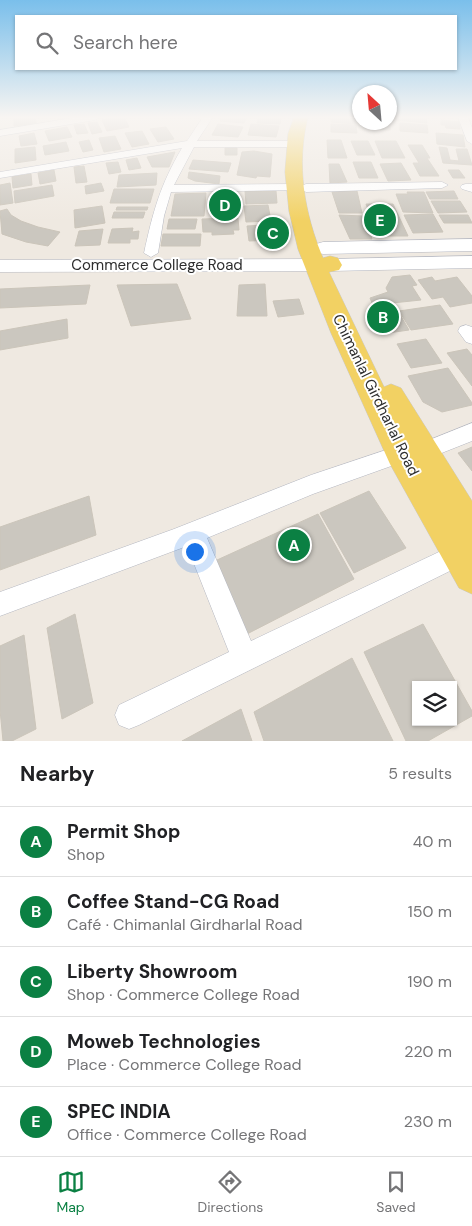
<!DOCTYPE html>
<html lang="en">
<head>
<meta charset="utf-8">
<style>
  body { margin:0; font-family:"DM Sans",sans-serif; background:#f2f2f2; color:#202124 }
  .controls { position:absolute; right:15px; bottom:15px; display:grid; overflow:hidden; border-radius:0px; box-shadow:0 1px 4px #0004 }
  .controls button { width:45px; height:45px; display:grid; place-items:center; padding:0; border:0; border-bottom:1px solid #e0e0e0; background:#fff; color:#202124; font:25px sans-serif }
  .compass { position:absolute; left:352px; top:85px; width:45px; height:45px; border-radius:50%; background:#fff; box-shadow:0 1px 4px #0004; rotate:334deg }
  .you { position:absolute; left:194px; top:551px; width:18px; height:18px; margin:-12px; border:4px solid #fff; border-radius:50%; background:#1a73e8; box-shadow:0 0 0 8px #1a73e833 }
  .badge { display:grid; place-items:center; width:32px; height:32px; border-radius:50%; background:#0b8043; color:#fff; font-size:16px; font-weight:700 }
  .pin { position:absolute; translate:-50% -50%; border:2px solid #fff; box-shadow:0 1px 5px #0006 }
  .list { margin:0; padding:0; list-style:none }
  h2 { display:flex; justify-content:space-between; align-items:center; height:65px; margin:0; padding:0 20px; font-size:21px }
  h2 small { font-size:16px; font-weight:400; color:#757577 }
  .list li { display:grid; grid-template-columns:32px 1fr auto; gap:15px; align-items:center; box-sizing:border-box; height:70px; padding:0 20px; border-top:1px solid #e0e0e0 }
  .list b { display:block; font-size:19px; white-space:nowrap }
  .list p { margin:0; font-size:16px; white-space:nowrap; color:#757577 }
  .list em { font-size:16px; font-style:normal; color:#757577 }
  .icon { flex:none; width:28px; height:28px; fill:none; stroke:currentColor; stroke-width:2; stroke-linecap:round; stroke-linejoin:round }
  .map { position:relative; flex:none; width:472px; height:741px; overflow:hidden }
  .search { position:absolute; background:#fff; box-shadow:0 1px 4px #0004; left:15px; right:15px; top:15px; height:55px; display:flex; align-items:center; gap:12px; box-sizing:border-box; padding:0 18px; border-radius:0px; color:#757577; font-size:19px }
  .sheet { height:415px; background:#fff }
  nav { display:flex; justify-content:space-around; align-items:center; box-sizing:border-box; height:70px; border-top:1px solid #e0e0e0; background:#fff; font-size:14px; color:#757577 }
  nav a { display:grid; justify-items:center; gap:2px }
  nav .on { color:#0b8043 }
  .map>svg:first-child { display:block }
  .building { fill:#cbc7bf; stroke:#cbc5ba; fill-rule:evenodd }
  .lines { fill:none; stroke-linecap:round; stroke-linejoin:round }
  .minor-casing { stroke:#b4b7c1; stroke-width:1 }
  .secondary-casing { stroke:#b4b7c1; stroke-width:1 }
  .primary-casing { stroke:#c9c9c9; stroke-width:1 }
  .minor { fill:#fff; fill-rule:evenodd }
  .secondary { fill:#fff; fill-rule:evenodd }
  .primary { fill:#f2d163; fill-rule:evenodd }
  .labels { text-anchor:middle; stroke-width:4; stroke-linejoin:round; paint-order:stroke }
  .street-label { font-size:15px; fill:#2e2e2e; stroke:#fff }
</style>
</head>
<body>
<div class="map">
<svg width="472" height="741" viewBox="0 0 472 741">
  <rect width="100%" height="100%" fill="#efe9e1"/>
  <path class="building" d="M 35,117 L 36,123 L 14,126 L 14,118 Z
    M 124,117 L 129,127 L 107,131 L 102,120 Z
    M 222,117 L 247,117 L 244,123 L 220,121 Z
    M 259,117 L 281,117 L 280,124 L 257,123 Z
    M 331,117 L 355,117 L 355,124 L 331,122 Z
    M 397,117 L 426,117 L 427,123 L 397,120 Z
    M 390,120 L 390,130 L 363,128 L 364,122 L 390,122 Z
    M 441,120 L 459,122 L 460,129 L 446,128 L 445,125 L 441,125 Z
    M 97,122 L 102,132 L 92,134 L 88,123 Z
    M 400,123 L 427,125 L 428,133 L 400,131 Z
    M 84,124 L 88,133 L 77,134 L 74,125 Z
    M 218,124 L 243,127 L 238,137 L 212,135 Z
    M 251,124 L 279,126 L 276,137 L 248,135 Z
    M 331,124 L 356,125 L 357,133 L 331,132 Z
    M 67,127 L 72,137 L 49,141 L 45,131 Z
    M 166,127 L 174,139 L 158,142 L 150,129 Z
    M 142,131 L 149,144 L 132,147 L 125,133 Z
    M 34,133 L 37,144 L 21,146 L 19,136 Z
    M 436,133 L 463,135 L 465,147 L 437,144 Z
    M 115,136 L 121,149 L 104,152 L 99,138 Z
    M 89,140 L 93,150 L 83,152 L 79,142 Z
    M 327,140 L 341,140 L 347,158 L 328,158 Z
    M 351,141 L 368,141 L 375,155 L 357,155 Z
    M 375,141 L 396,141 L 405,158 L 382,158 Z
    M 66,142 L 69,151 L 45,155 L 43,146 Z
    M 408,145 L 422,145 L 430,158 L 427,158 L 439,176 L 420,176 L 413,163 L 419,163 Z
    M 35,147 L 36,160 L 15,163 L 15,149 Z
    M 439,147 L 447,148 L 450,160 L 459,161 L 456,149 L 467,149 L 472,165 L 443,163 Z
    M 225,148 L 237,148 L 237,155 L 225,155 Z
    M 254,151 L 272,154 L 270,177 L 257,176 L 256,178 L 237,175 L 242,152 Z
    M 175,152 L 169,167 L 152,167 L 147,157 Z
    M 137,158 L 141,168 L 129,170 L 126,160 Z
    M 193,160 L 231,163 L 228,172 L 189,169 Z
    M 118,162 L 121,172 L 109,174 L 106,163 Z
    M 353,162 L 371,162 L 378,178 L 359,178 Z
    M 401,163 L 411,180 L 388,181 L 380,164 Z
    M 329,164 L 339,164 L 347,182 L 330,183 Z
    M 84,166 L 87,182 L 76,183 L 74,167 Z
    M 54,170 L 56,181 L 40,184 L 38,173 Z
    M 448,170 L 459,170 L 465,178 L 453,178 Z
    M 189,172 L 220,176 L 219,184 L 195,181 L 188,178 Z
    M 157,173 L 156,185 L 117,187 L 119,175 Z
    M 31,174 L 32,185 L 13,188 L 12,177 Z
    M 10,183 L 13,203 L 0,205 L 0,185 Z
    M 101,183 L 104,191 L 86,194 L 85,186 Z
    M 52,185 L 54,196 L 15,203 L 14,191 Z
    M 114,189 L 154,189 L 150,203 L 110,203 Z
    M 245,191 L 276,191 L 277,203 L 246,204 Z
    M 357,191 L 362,213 L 339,213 L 332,192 Z
    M 454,191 L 458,199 L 430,199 L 426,192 Z
    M 407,192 L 424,192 L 433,213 L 403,212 L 396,194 L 408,194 Z
    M 206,193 L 204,216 L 171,216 L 175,194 Z
    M 213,196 L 237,196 L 238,214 L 213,214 Z
    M 213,196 L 237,196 L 238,211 L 213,209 Z
    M 431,201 L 460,201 L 467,212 L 438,213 Z
    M 366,204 L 393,204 L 408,236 L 378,236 Z
    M 268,205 L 271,221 L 246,222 L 244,206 Z
    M 102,206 L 105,223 L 75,228 L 74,210 Z
    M 117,207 L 148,207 L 147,210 L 116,210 Z
    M 7,209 L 11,215 L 21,221 L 38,227 L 60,232 L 48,246 L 26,242 L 2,234 L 0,211 Z
    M 114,212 L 145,212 L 143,218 L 112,218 Z
    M 433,214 L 443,232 L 413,233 L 404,215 Z
    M 339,215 L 363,216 L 372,239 L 350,239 Z
    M 439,215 L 468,215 L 472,223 L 444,223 Z
    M 238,218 L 239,230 L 233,230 L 234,234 L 212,235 L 212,232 L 203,232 L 202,219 Z
    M 169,219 L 197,219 L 195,229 L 167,229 Z
    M 281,224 L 284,235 L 275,240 L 249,241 L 247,226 Z
    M 133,228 L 132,232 L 139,231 L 138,239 L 130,239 L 130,243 L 108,243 L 112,229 Z
    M 103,229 L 100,245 L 75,246 L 79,231 Z
    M 163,234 L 201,234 L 200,246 L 161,246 Z
    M 410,275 L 417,285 L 412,286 L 421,300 L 373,305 L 370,298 L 388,292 L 386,288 L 392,277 Z
    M 432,277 L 435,281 L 457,277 L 472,296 L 472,303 L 450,307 L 443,297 L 432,299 L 418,280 Z
    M 177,284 L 191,319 L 131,326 L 117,285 Z
    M 265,284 L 267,316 L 237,316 L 239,285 Z
    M 90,285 L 86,304 L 0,308 L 0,289 Z
    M 299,299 L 304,314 L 278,317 L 273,301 Z
    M 440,305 L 453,324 L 411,330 L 399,311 Z
    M 398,311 L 409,330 L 388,333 L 377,313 Z
    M 67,319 L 68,338 L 0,350 L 0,331 Z
    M 426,339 L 442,363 L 411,368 L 397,344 Z
    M 467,349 L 472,355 L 472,386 L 447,353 Z
    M 448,368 L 472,403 L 472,405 L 442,412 L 423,402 L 408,376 Z
    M 472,447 L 472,471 L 458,453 Z
    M 369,491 L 406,548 L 354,573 L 320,513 Z
    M 89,496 L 96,535 L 0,570 L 0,527 Z
    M 318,514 L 354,579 L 245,635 L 217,560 Z
    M 75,614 L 93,703 L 62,719 L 47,628 Z
    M 423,624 L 472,711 L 472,716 L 428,741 L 406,741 L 364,652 ZM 416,685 L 453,685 L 453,722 L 416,722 Z
    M 24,635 L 36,729 L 12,741 L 3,741 L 0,710 L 0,646 Z
    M 352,658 L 393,741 L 264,741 L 254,712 Z
    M 241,709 L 252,741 L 182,741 Z"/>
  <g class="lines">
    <g class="minor-casing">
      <path id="minor" d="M 78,117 L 100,117 L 95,120 L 0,136 L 0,130 Z
        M 203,117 L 213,117 L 197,141 L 296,141 L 301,144 L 296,147 L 194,147 L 174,185 L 296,184 L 301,186 L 306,184 L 442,182 L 448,185 L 442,188 L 306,192 L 301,189 L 296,190 L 171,192 L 164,216 L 158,253 L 151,257 L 144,253 C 153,212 160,185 182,148 L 0,178 L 0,172 L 187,141 Z
        M 458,117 L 468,117 L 472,128 L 472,144 L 467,141 Z
        M 466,184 L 472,184 L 472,192 L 462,189 L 460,187 L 462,185 Z
        M 466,325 L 472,327 L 472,344 L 466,342 L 458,331 L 460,327 Z
        M 472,423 L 472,441 L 424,460 L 417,457 L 414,451 L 417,445 Z
        M 401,445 L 408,448 L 411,454 L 408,460 L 313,494 L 207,538 L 251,641 L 460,542 L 468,546 L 472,554 L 468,562 L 139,725 L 129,729 L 119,725 L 115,715 L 119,705 L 229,652 L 187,546 L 0,616 L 0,592 L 174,529 L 311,475 Z"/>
    </g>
    <g class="secondary-casing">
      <path id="secondary" d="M 472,239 L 472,251 L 323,254 L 316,252 L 314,248 L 316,244 L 323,242 Z
        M 472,256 L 472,268 L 331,271 L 323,267 L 315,271 L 0,272 L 0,260 L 315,259 L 323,263 L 331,259 Z"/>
    </g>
    <g class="primary-casing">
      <path id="primary" d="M 294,117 L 308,117 C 296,164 304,213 323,258 L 330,256 L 338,258 L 342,265 L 339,270 L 329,272 L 384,387 L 391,384 L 401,388 L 472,501 L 472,594 L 459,588 L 390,464 L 331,333 L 298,249 L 289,211 L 285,172 L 288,134 Z"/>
    </g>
    <use href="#minor" class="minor"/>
    <use href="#secondary" class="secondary"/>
    <use href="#primary" class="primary"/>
  </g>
  <linearGradient id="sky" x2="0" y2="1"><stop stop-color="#7abfeb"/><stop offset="0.53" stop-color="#f8f5f2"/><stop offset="1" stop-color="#f8f5f2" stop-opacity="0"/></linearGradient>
  <rect width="472" height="221" fill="url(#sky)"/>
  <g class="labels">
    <g class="street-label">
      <text x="157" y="270">Commerce College Road</text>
      <text transform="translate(376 395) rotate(64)" y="5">Chimanlal Girdharlal Road</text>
    </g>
  </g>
</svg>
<div class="controls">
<button><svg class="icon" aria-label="layers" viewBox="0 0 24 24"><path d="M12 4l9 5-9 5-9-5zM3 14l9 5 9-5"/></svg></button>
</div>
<svg class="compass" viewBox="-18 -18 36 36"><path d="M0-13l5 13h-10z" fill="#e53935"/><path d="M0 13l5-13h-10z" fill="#757577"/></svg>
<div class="you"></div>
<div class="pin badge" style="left:294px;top:545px">A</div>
<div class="pin badge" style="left:383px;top:317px">B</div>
<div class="pin badge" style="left:273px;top:233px">C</div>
<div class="pin badge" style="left:225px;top:205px">D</div>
<div class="pin badge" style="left:380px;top:220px">E</div>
<div class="search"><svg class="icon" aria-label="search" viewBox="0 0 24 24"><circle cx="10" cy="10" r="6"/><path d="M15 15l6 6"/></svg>Search here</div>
</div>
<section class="sheet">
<h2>Nearby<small>5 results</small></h2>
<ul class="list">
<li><span class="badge">A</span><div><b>Permit Shop</b><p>Shop</p></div><em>40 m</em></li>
<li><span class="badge">B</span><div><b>Coffee Stand-CG Road</b><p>Café · Chimanlal Girdharlal Road</p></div><em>150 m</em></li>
<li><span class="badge">C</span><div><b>Liberty Showroom</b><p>Shop · Commerce College Road</p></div><em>190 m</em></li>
<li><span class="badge">D</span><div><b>Moweb Technologies</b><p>Place · Commerce College Road</p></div><em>220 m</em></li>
<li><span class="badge">E</span><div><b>SPEC INDIA</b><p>Office · Commerce College Road</p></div><em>230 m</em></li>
</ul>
</section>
<nav>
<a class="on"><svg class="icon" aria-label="map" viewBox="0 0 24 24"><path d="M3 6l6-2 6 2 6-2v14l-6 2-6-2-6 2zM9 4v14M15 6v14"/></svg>Map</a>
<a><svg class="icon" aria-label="directions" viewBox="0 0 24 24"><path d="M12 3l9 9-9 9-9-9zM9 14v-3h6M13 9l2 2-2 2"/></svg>Directions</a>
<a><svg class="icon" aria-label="saved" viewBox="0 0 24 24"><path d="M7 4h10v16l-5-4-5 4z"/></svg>Saved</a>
</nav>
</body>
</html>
